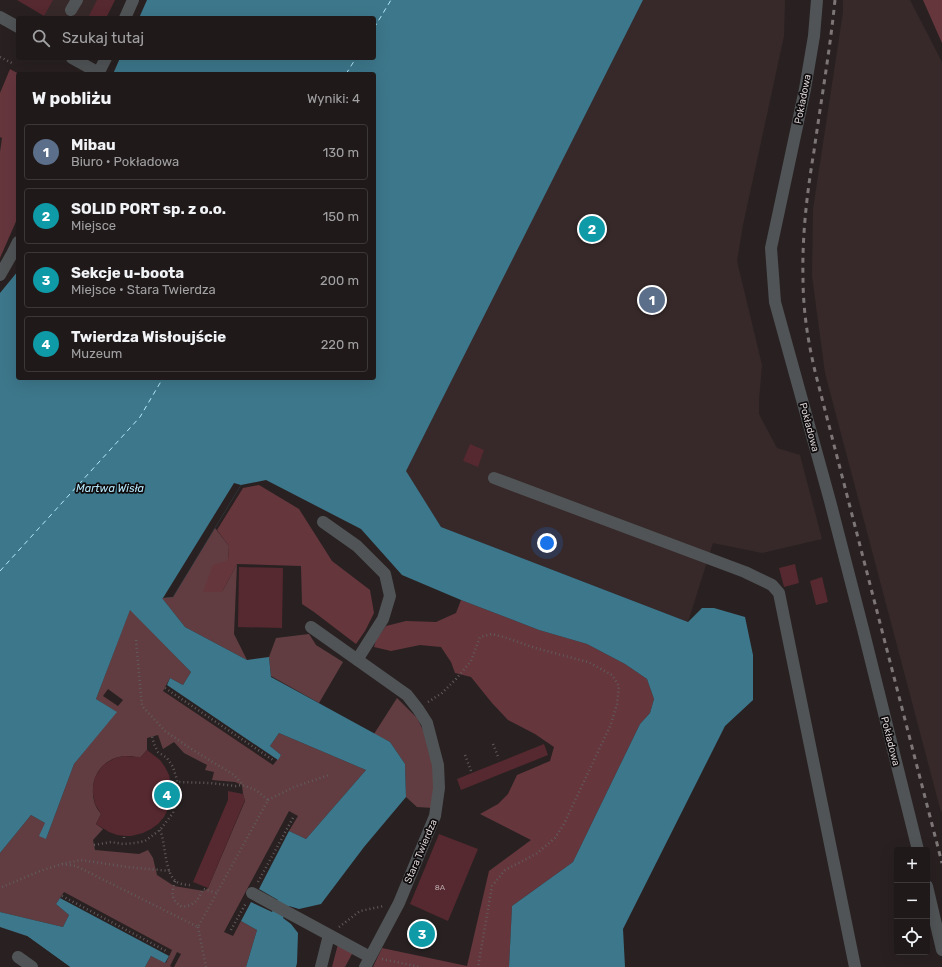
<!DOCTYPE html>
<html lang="pl">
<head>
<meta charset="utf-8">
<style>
  body { margin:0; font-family:Rubik,sans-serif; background:#2c2626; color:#f1f3f6 }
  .controls { position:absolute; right:12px; bottom:12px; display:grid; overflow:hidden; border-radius:4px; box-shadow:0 4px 16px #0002 }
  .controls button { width:36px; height:36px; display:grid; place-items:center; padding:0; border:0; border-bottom:1px solid #3c3838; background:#1f1919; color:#f1f3f6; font:20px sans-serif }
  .you { position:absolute; left:547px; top:543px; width:14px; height:14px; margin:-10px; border:3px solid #fff; border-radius:50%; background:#1a73e8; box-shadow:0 0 0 6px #1a73e833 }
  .badge { display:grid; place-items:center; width:26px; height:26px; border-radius:50%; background:#0bcafa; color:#fff; font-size:13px; font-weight:700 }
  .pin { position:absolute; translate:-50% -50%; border:2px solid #fff; box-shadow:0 1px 4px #0006 }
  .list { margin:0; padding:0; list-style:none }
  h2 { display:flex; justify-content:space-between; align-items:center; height:52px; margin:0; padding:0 16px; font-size:17px }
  h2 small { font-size:13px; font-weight:400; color:#a1a0a2 }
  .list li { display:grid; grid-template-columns:26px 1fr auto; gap:12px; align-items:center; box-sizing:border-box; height:56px; margin:0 8px 8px; padding:0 8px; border:1px solid #3c3838; border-radius:4px }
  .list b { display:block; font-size:15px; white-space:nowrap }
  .list p { margin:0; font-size:13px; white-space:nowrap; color:#a1a0a2 }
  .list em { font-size:13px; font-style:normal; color:#a1a0a2 }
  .icon { flex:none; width:22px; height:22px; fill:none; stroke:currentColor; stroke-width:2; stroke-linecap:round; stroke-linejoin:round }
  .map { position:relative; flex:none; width:942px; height:967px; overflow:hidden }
  .search { position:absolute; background:#1f1919; box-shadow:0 4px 16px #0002; left:16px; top:16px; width:360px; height:44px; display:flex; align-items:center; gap:10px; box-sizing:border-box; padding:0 14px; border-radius:4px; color:#a1a0a2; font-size:15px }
  .panel { position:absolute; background:#1f1919; box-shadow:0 4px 16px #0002; left:16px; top:72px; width:360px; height:308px; border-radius:4px }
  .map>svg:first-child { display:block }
  .built { fill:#37292a }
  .green { fill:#613d41; fill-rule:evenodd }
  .forest { fill:#66363d }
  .water { fill:#3d778b }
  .pier { fill:#292121 }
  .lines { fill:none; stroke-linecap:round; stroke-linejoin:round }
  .ferry { stroke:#b5e8fb; stroke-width:1; stroke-dasharray:5 4; stroke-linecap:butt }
  .building { fill:#56282f }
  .path { stroke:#615a5a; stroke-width:2.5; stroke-dasharray:1 3; stroke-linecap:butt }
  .minor { stroke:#505456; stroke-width:12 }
  .rail { stroke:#7d7676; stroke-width:3; stroke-dasharray:5 5; stroke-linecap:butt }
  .labels { text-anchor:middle; stroke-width:3.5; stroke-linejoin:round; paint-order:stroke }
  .number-label { font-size:8px; fill:#b8a8aa }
  .street-label { font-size:10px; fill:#d8d2d3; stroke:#0f0b0c }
  .water-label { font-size:11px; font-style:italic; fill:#b5e8fb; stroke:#0f0b0c }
</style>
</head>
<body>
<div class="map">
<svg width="942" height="967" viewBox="0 0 942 967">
  <rect width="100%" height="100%" fill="#292121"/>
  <path class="built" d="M 17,0 L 115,0 L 106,18 L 49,18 Z
    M 643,0 L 785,0 L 784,36 L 743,225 L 737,261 L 762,365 L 759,400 L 759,414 L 777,448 L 800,455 L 822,539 L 762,553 L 713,543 L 688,622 L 441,527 L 405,471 Z
    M 843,0 L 910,0 L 942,62 L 942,811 L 941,812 L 825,373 L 812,276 L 813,209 L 843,12 Z"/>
  <path class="green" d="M 215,528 L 229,546 L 228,560 L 222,592 L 237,564 L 234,634 L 247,660 L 185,627 L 161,597 L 173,597 Z
    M 130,609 L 191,672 L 183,685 L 170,678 L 163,691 L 273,765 L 281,755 L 270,746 L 279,733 L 366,770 L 306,839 L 289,831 L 298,816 L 289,811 L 224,932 L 233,936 L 241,921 L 257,930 L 246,967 L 174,967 L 181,954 L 177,952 L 170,966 L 172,967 L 145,967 L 151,956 L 166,963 L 172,950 L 64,892 L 56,904 L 69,915 L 63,927 L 0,912 L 0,853 L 31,815 L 45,823 L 46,839 L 74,764 L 116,712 L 96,699 ZM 108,689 L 123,700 L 118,706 L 103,696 ZM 158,735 L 163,749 L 174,742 L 184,753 L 207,765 L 205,770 L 214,772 L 212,780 L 235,782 L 242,785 L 243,794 L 245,801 L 208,888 L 204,891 L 174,886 L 157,875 L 153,858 L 148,850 L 139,854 L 95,850 L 93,840 L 103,829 L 96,824 L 101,814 C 98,810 95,806 94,801 C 87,771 112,749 140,758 L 147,750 L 147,738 Z
    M 309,634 L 316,645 L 343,662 L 319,703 L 271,676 L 269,657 L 276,638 Z
    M 397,698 L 417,718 L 432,748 L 436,778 L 433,808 L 417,807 L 406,797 L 405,764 L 390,742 L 374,734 Z"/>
  <path class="forest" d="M 923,0 L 942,0 L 942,43 Z
    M 10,69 L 19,74 L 18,74 L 18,217 L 0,258 L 0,152 L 2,138 L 0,137 L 0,93 Z
    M 259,485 L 299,509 L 332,561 L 370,590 L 374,613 L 365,631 L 356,644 L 314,612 L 302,604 L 301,566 L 237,564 L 222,592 L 203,592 L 213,565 L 228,560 L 229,546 L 217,530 L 243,488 Z
    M 461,600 L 539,630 L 587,644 L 625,664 L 647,679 L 654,699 L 650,713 L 640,724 L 573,862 L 512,906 L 509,967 L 373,967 L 382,948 L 467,966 L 489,871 L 531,840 L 480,814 L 498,804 L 508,794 L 517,775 L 550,761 L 554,747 L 535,734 L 508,720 L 492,703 L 471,677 L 455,673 L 451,662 L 441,647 L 420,645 L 391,651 L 374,647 L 376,640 L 386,626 L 406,621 L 436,622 L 456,613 Z
    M 338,944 L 353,952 L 345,967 L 332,967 Z"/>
  <path class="water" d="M 147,0 L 643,0 L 406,471 L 441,527 L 688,622 L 702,608 L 714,608 L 745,617 L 753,655 L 753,700 L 725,726 L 623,929 L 625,967 L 509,967 L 512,906 L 573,862 L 640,724 L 650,713 L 654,699 L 647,679 L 625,664 L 587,644 L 539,630 L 461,600 L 402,575 L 361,529 L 266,480 L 241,485 L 173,597 L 162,598 L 185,627 L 247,660 L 269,657 L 271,677 L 390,742 L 405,764 L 406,797 L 364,847 L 321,904 L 299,909 L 289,906 L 283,918 L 291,924 L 298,933 L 297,963 L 296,967 L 246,967 L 257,930 L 241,921 L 251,902 L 272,912 L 278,900 L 259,889 L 289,831 L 306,839 L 366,770 L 279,733 L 270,746 L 281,755 L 278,760 L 167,685 L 170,678 L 183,685 L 191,672 L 130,610 L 96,699 L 117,712 L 74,764 L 46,839 L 39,836 L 45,823 L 31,815 L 0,853 L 0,293 L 18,271 L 18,378 L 374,378 L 374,74 L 113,74 L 120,58 L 374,58 L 374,18 L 139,18 Z
    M 60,898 L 169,956 L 165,963 L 151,956 L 145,967 L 70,967 L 27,936 L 0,927 L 0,912 L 63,927 L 69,915 L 56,904 Z"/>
  <path class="pier" d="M 234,483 L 241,485 L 173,597 L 163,598 Z
    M 27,936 L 70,967 L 67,967 L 25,937 Z"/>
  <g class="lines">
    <path class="ferry" d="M 374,28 L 391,0
      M 346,74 L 356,58
      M 0,571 L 140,417 L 163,378"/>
  </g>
  <path class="building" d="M 17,0 L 53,0 L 44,16 Z
    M 97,0 L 115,0 L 106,18 L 88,18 Z
    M 470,444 L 484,450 L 478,467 L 463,461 Z
    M 795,564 L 799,583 L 784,587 L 779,568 Z
    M 239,567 L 283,568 L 282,628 L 238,627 Z
    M 822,577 L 828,602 L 816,605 L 810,581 Z
    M 544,744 L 548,755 L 461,790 L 457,779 Z
    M 147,750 L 160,760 L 165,767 L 169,775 L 172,791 L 171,801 L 168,809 L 164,817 L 158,824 L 151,829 L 143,833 L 131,836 L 126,836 L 117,835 L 109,832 L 96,824 L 101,814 L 95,804 L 93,794 L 93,787 L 95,777 L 103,765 L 115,758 L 124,756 L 141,757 Z
    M 228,791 L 243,794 L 245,800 L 208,888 L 193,882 L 228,800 Z
    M 439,834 L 478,849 L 448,921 L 410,904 Z"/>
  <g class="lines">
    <path class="path" d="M 0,57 L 14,64
      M 136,640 L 142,706 L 165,731 L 193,750 L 234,775 L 242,784
      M 165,688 L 273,760
      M 428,702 L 442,693 L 456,679 L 471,661 L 480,637 L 492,634 L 507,638 L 535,648 L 588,662 L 612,675 L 619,686 L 617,704 L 611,724 L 564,824 L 555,838 L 536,854 L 505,870 L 492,886 L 478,967
      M 493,744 L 499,759
      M 465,755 L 471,771
      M 268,800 L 294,787 L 329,775
      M 160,830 C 166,843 164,874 177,882 C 180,884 186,885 190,885
      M 124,838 L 124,836
      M 94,845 L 111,842 L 123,844 L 135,843 L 145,841 L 160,830 L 173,813 L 178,793 L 177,780 L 173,767 L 167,758 L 158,752 L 154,744 L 152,736
      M 62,864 L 76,866 L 198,927 L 268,800 L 256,790 L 242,785 L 236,786 L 210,783 L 177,782
      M 175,881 C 172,893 170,899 182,907 C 195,905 198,900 203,889 L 217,893
      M 258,882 L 294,816
      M 2,887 L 40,871 L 62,864 L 81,860 L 127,867 L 170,871
      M 62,896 L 168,952
      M 198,927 L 206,967
      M 339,927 L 360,911 L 384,906
      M 231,930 L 246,903
      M 382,959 L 420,967"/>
    <path class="minor" d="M 817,0 L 814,36 L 805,89 L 771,248 L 775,302 L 830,501 L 863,629 L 918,850
      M 71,10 L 77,0
      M 0,17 L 18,27
      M 125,18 L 133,0
      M 72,58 L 99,73
      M 98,74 L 106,58
      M 0,275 L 12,254 L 18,242
      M 494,478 L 745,572 L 772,585 L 779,593 L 855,967
      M 323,522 L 357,546 L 385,574 L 390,596 L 383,619 L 357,660
      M 311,627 L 407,695 L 418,709 L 427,723 L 438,765 L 439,788 L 435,816 L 399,903 L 365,967
      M 927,886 L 942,950
      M 252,893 L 370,957
      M 18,957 L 32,967
      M 321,967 L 329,935"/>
    <path class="rail" d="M 835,0 C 830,50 821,101 814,151 C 807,193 802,235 803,278 C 803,313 809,349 818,383 L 942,863"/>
  </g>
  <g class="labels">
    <g class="number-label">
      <text x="440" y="890">8A</text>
    </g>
    <g class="street-label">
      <text transform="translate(802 99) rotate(-79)" y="4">Pokładowa</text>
      <text transform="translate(810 427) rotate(75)" y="4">Pokładowa</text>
      <text transform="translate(891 741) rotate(76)" y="4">Pokładowa</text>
      <text transform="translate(420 851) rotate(-67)" y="4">Stara Twierdza</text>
    </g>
    <g class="water-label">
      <text x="110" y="492">Martwa Wisła</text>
    </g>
  </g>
</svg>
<div class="controls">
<button>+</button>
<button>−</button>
<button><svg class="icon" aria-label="locate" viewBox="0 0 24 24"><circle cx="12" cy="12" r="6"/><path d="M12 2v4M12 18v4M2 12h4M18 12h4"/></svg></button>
</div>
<div class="you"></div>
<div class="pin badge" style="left:652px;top:300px;background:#5c6f8a">1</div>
<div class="pin badge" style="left:592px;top:229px;background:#0f9aa8">2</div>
<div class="pin badge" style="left:422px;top:934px;background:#0f9aa8">3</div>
<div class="pin badge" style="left:167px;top:795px;background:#0f9aa8">4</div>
<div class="search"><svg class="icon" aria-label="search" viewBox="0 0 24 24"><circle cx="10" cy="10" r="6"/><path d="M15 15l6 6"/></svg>Szukaj tutaj</div>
<section class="panel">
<h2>W pobliżu<small>Wyniki: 4</small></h2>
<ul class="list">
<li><span class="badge" style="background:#5c6f8a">1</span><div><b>Mibau</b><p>Biuro · Pokładowa</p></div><em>130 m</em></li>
<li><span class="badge" style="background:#0f9aa8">2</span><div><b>SOLID PORT sp. z o.o.</b><p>Miejsce</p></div><em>150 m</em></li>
<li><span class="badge" style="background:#0f9aa8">3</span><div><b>Sekcje u-boota</b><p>Miejsce · Stara Twierdza</p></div><em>200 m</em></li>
<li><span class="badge" style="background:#0f9aa8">4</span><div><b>Twierdza Wisłoujście</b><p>Muzeum</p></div><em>220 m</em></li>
</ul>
</section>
</div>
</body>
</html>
